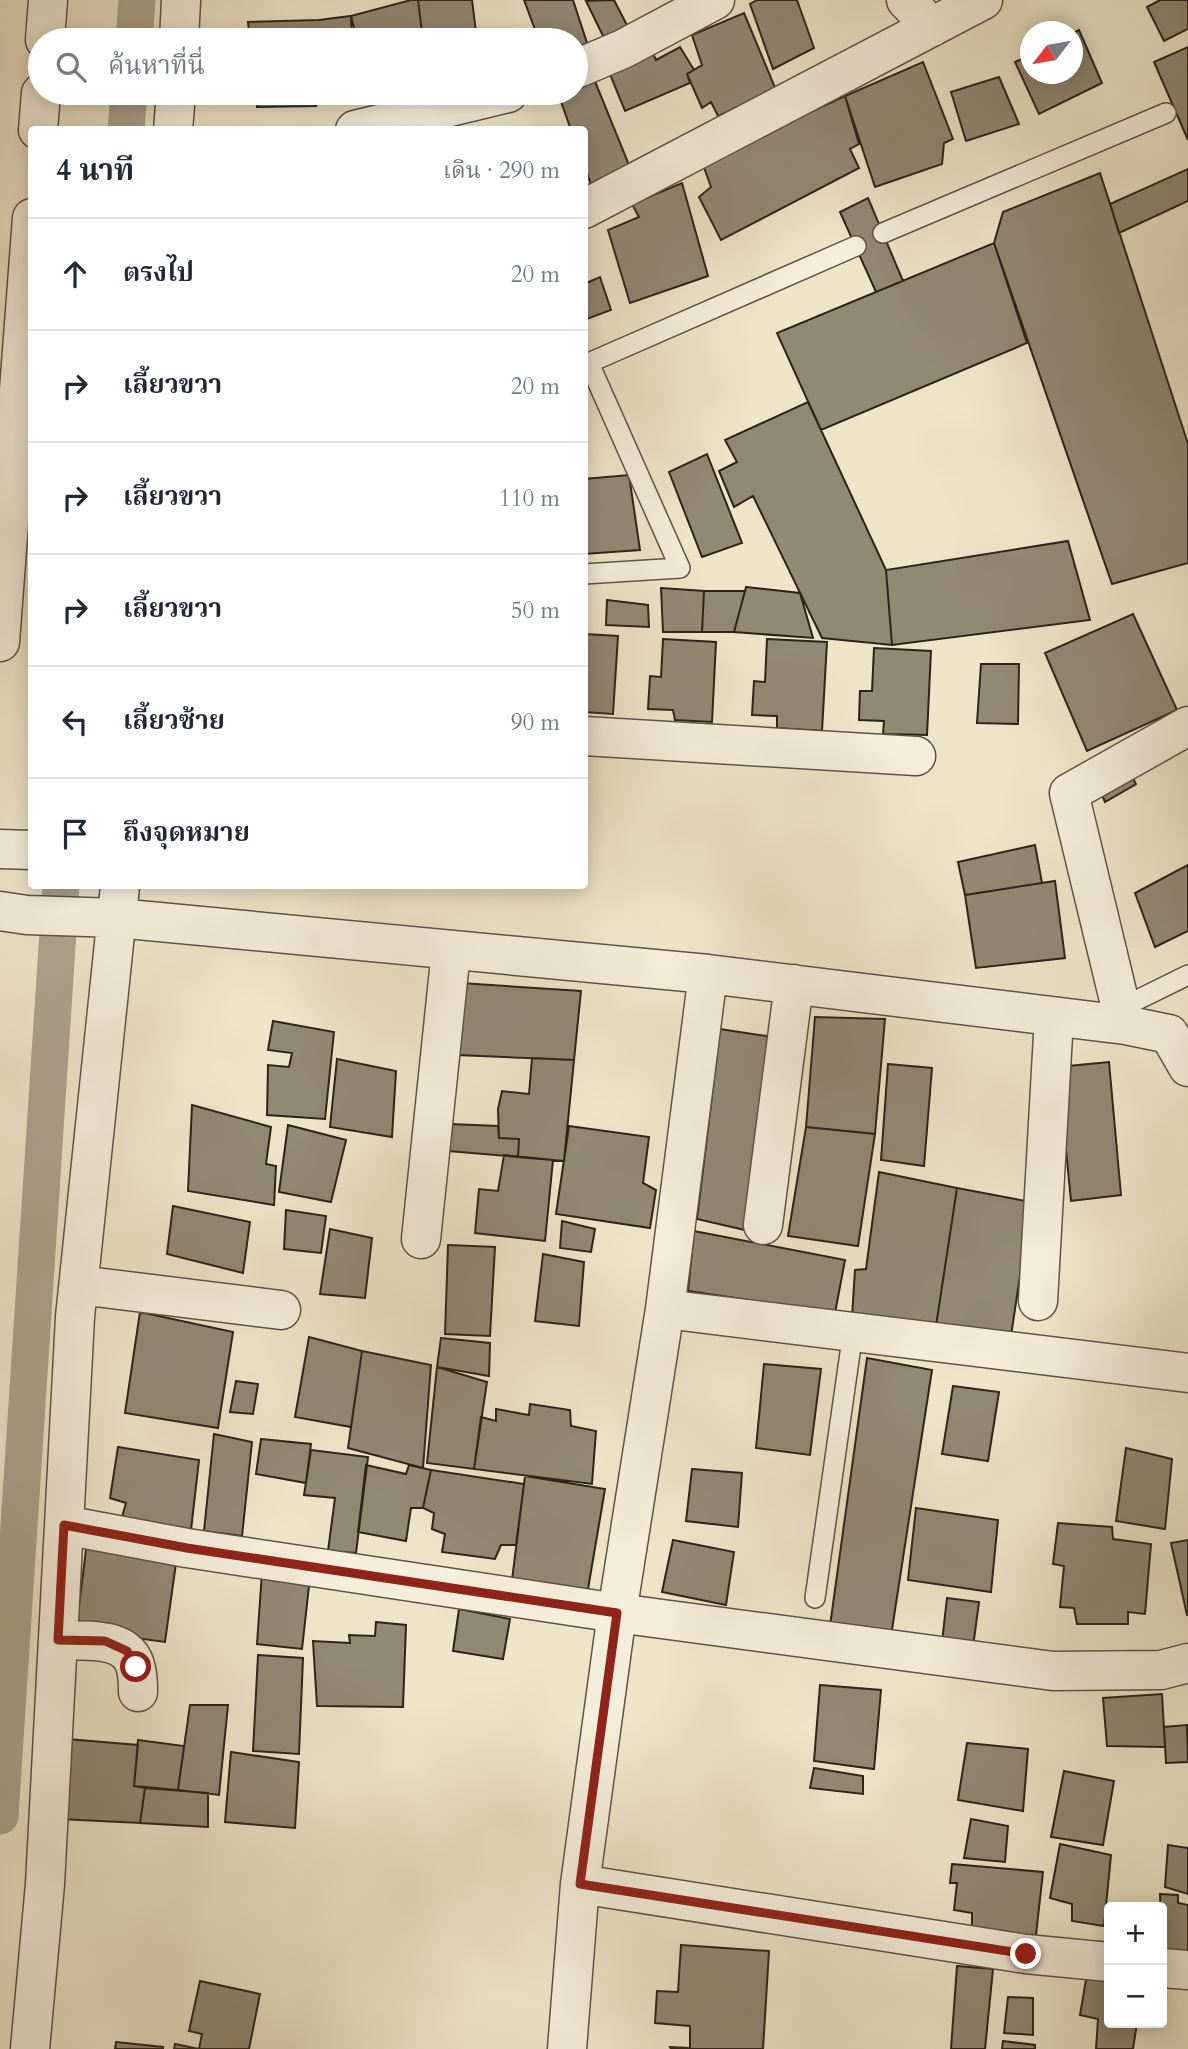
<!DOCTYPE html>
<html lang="th">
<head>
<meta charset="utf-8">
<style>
  body { margin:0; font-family:Cardo,"Noto Serif Thai",serif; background:#f2f2f3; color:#1f2937 }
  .controls { position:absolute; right:21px; bottom:21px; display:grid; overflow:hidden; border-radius:7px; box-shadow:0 4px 18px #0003 }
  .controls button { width:63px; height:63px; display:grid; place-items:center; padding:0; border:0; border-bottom:2px solid #e0e1e3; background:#fff; color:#1f2937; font:35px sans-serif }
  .compass { position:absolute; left:1020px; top:21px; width:63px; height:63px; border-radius:50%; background:#fff; box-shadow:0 4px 18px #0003; rotate:239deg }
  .stop { position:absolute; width:21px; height:21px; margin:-16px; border:5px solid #8f2418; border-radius:50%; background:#fff }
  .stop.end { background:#8f2418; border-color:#fff; box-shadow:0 2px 7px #0008 }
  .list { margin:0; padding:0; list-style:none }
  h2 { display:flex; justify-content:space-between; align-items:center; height:91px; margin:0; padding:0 28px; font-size:30px }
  h2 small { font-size:23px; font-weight:400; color:#747a83 }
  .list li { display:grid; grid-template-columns:46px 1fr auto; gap:21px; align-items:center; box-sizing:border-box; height:112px; padding:0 28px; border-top:2px solid #e0e1e3 }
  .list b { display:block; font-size:26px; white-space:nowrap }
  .list em { font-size:23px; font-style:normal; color:#747a83 }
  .icon { flex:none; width:38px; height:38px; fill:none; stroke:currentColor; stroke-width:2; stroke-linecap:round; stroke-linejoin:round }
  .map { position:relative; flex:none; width:1188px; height:2049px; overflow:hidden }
  .search { position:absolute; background:#fff; box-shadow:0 4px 18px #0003; left:28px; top:28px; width:560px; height:77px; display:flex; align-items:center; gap:18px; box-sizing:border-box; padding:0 24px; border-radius:38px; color:#747a83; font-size:26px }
  .panel { position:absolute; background:#fff; box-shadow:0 4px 18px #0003; left:28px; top:126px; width:560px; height:763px; border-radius:7px }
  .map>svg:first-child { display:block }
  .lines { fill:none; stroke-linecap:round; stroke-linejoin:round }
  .canal { stroke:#aca38e; stroke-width:37 }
  .building { fill:#918875; stroke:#2d231a; stroke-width:2 }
  .service-casing { stroke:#5d5446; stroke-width:22 }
  .minor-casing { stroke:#5d5446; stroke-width:41 }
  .tertiary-casing { stroke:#5d5446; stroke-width:41 }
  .service { stroke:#f4eedc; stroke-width:19 }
  .minor { stroke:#f4eedc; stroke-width:38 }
  .tertiary { stroke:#f4eedc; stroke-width:38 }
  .route { stroke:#8f2418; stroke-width:9 }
</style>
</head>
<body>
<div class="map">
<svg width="1188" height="2049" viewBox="0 0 1188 2049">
  <rect width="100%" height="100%" fill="#eee5c9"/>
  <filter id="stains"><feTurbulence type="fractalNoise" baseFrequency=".00286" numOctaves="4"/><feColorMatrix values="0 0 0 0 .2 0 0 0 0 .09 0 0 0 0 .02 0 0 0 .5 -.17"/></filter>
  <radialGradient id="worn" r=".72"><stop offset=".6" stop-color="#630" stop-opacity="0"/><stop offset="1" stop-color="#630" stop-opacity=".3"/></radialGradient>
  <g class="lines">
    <path class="canal" d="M 134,40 L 137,0
      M 126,130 L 129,93
      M 0,1816 L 61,886"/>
  </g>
  <path class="building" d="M 411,0 L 418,0 L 423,40 L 357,40 L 351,16 Z
    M 418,0 L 472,0 L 477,40 L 423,40 Z
    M 524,0 L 573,0 L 587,43 L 576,48 L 576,40 L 539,40 Z
    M 614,0 L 628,27 L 605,40 L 586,1 Z
    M 757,0 L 797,0 L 814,48 L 773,69 L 750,4 Z
    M 1160,0 L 1188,0 L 1188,29 L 1164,41 L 1147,7 Z
    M 744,13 L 776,90 L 718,116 L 711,102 L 702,108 L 687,74 L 702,65 L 692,35 Z
    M 351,16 L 352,40 L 250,40 L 248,22 L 319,20 Z
    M 1079,30 L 1102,83 L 1039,114 L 1015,62 L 1030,55 L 1030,74 L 1072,74 L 1072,34 Z
    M 650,47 L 656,60 L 680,47 L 694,70 L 687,74 L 690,83 L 625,111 L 607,67 Z
    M 1188,47 L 1188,140 L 1154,62 Z
    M 923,62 L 953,139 L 944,143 L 942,164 L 875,187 L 845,96 Z
    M 999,77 L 1019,124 L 966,141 L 951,92 Z
    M 594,79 L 629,165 L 591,184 L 584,166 L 584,130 L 571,130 L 558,93 L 576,93 L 576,86 Z
    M 256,93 L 352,93 L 352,94 L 319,94 L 316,106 L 257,107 Z
    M 845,96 L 859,144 L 850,149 L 859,168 L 721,240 L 699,197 L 711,187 L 702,162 Z
    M 1188,169 L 1188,201 L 1119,233 L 1110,204 Z
    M 1100,173 L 1188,444 L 1188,563 L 1112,584 L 994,243 L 1003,212 Z
    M 682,183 L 708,276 L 630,303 L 608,230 L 639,217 L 632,204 Z
    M 868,198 L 903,281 L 876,292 L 840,212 Z
    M 994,243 L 1027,343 L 821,430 L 777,333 Z
    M 600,277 L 611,310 L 584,320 L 584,284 Z
    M 808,402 L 886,570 L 892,645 L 822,638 L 753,496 L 734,507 L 719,471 L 737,462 L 725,440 Z
    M 707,454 L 742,543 L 702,557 L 669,472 Z
    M 629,475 L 640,550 L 584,554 L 584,479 Z
    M 1068,541 L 1090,620 L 892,645 L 886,570 Z
    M 746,587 L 800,593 L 813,638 L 734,632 Z
    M 661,588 L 704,591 L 702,632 L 663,632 Z
    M 704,591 L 745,591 L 734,632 L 702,632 Z
    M 607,600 L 648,605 L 649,627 L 606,625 Z
    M 1133,614 L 1177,710 L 1087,751 L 1045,653 Z
    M 584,634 L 618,636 L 613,714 L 584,712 Z
    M 663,639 L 716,642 L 712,722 L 675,720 L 673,710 L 648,709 L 650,676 L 661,677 Z
    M 767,639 L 827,642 L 822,731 L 777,728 L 777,716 L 752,715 L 754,681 L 765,682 Z
    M 874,648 L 931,651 L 927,735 L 883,734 L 884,721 L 859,720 L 860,691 L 872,691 Z
    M 981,664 L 1019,664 L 1018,724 L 977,723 Z
    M 1129,771 L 1136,784 L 1105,802 L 1099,788 Z
    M 1035,845 L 1042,883 L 965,895 L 958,862 Z
    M 1188,865 L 1188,931 L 1155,947 L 1135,893 Z
    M 1055,881 L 1065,958 L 976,968 L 965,895 Z
    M 461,983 L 581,991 L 574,1060 L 457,1055 Z
    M 815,1017 L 885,1019 L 875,1134 L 806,1127 Z
    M 273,1021 L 334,1032 L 325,1119 L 267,1115 L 268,1065 L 289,1067 L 292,1053 L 268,1050 Z
    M 720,1029 L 773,1037 L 749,1231 L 697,1219 Z
    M 532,1058 L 574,1060 L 564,1161 L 518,1157 L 519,1139 L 499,1138 L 498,1109 L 502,1091 L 529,1094 Z
    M 337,1059 L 396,1071 L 392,1137 L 330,1127 Z
    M 1109,1062 L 1121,1195 L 1071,1201 L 1058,1067 Z
    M 888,1064 L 932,1068 L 924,1166 L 881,1160 Z
    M 192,1105 L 271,1127 L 266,1164 L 276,1166 L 274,1205 L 188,1191 Z
    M 450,1124 L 498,1126 L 499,1138 L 519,1139 L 518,1157 L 449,1151 Z
    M 288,1125 L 346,1140 L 331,1202 L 279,1192 Z
    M 569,1126 L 649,1137 L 643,1183 L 656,1190 L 650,1228 L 556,1214 Z
    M 806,1127 L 875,1134 L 858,1246 L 788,1236 Z
    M 504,1155 L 553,1160 L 545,1241 L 475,1233 L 479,1189 L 498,1191 Z
    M 879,1172 L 957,1188 L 936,1326 L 852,1317 L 855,1270 L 866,1269 Z
    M 957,1188 L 1031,1202 L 1011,1336 L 936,1326 Z
    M 173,1206 L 250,1222 L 243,1273 L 167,1254 Z
    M 286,1210 L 326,1216 L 321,1253 L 284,1249 Z
    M 562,1221 L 595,1229 L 591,1252 L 560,1248 Z
    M 330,1229 L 372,1238 L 365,1298 L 320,1294 Z
    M 694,1231 L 845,1260 L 835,1313 L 688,1291 Z
    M 448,1245 L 495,1247 L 490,1336 L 445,1334 Z
    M 543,1254 L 584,1262 L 579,1326 L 535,1321 Z
    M 140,1312 L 233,1332 L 218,1428 L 125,1413 Z
    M 309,1337 L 362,1351 L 351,1427 L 295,1417 Z
    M 441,1338 L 490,1343 L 489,1376 L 437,1367 Z
    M 362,1351 L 431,1365 L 423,1468 L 348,1448 Z
    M 867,1358 L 932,1370 L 891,1636 L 830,1626 Z
    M 764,1364 L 821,1369 L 810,1455 L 756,1448 Z
    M 437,1367 L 487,1382 L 474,1469 L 427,1463 Z
    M 236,1381 L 258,1384 L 253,1414 L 230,1412 Z
    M 953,1386 L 999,1392 L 988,1461 L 942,1454 Z
    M 530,1404 L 570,1410 L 571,1426 L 596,1431 L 592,1484 L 474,1469 L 481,1417 L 496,1421 L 496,1409 L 529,1415 Z
    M 214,1434 L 252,1442 L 242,1536 L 204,1531 Z
    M 261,1439 L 311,1444 L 306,1483 L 256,1474 Z
    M 118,1447 L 199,1460 L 191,1530 L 122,1517 L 126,1503 L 110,1498 Z
    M 1126,1448 L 1172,1459 L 1165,1529 L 1116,1521 Z
    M 311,1450 L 368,1457 L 356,1553 L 328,1551 L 335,1498 L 304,1495 Z
    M 366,1465 L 406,1474 L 409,1465 L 431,1470 L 423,1508 L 411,1508 L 406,1541 L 358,1532 Z
    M 692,1469 L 742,1473 L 738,1527 L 686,1521 Z
    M 431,1470 L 524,1484 L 516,1545 L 501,1545 L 495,1559 L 442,1552 L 445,1534 L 432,1529 L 434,1513 L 423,1508 Z
    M 525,1476 L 605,1489 L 587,1595 L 511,1588 Z
    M 916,1508 L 998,1520 L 991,1592 L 908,1580 Z
    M 1058,1523 L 1112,1527 L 1113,1539 L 1151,1544 L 1145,1614 L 1128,1612 L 1128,1624 L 1077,1624 L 1074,1608 L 1060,1607 L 1064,1566 L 1053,1564 Z
    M 673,1540 L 734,1552 L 726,1605 L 662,1592 Z
    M 1188,1540 L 1188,1615 L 1187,1615 L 1171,1543 Z
    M 87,1542 L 176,1563 L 165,1642 L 76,1630 Z
    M 262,1572 L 310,1577 L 302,1649 L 257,1644 Z
    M 947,1598 L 979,1602 L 973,1647 L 942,1642 Z
    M 459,1609 L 510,1619 L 503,1659 L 453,1651 Z
    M 376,1622 L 406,1625 L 403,1707 L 317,1706 L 313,1641 L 350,1643 L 349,1635 L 375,1636 Z
    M 258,1655 L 303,1658 L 299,1754 L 253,1751 Z
    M 820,1685 L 881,1690 L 874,1769 L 814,1761 Z
    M 1162,1694 L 1165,1747 L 1107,1746 L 1103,1698 Z
    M 190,1705 L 228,1705 L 219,1795 L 178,1790 Z
    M 1187,1725 L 1188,1762 L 1166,1763 L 1164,1727 Z
    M 67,1739 L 138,1745 L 134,1786 L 145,1788 L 140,1823 L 60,1819 Z
    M 138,1740 L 184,1746 L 178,1790 L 134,1786 Z
    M 967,1743 L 1028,1749 L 1023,1811 L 958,1800 Z
    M 231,1752 L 299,1762 L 295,1828 L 225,1822 Z
    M 814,1768 L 863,1776 L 863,1794 L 810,1788 Z
    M 1064,1771 L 1114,1781 L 1103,1845 L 1051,1837 Z
    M 145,1788 L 208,1793 L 208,1827 L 140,1823 Z
    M 971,1819 L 1008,1826 L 1005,1862 L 964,1858 Z
    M 1060,1844 L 1111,1855 L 1104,1926 L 1072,1921 L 1072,1904 L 1050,1898 Z
    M 1168,1845 L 1188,1848 L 1188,1894 L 1165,1887 Z
    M 952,1864 L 1043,1872 L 1035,1944 L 972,1936 L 972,1913 L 954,1910 L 957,1883 L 950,1883 Z
    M 1160,1894 L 1178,1895 L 1178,1903 L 1188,1905 L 1188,1954 L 1162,1952 Z
    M 681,1945 L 769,1951 L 763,2049 L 671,2049 L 670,2047 L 690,2048 L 690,2026 L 655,2023 L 657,1991 L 678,1992 Z
    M 957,1966 L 993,1969 L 985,2049 L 951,2049 Z
    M 1087,1974 L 1109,1977 L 1109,2023 L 1137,2023 L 1133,2049 L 1096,2049 L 1098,2019 L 1080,2015 Z
    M 200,1981 L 260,1994 L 249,2049 L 174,2049 L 175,2044 L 199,2049 L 202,2034 L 189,2031 Z
    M 1008,1997 L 1033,1998 L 1033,2035 L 1004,2033 Z
    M 1003,2041 L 1035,2045 L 1035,2049 L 1002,2049 Z
    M 116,2042 L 163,2047 L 163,2049 L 115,2049 Z"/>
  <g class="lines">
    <g class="service-casing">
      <path id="service" d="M 883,233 L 1166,113
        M 584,365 L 856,246
        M 584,574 L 680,568 L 589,363
        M 1121,1008 L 1188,975
        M 815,1598 L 853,1332"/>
    </g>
    <g class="minor-casing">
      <path id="minor" d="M 906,0 L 932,27
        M 179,40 L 181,0
        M 576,69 L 623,49 L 715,0
        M 173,130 L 176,93
        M 355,130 L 508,93
        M 584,209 L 983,0
        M 584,736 L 916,756
        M 0,849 L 32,850
        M 0,911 L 27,915 L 117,918 L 708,974 L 1125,1025 L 1169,1034 L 1188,1067
        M 708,974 L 665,1309 L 617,1613 L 580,1884 L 1026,1954 L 1109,1962
        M 1125,1025 L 1069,793 L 1188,726
        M 763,1225 L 794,984
        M 421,1239 L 451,951
        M 79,1285 L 281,1310
        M 1038,1301 L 1054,1017
        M 665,1309 L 1188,1373
        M 64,1525 L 187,1548 L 617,1613 L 1053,1671 L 1161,1670 L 1188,1663
        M 58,1640 C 85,1641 129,1635 136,1669 C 138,1677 138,1685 138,1692
        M 1162,1968 L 1188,1970
        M 30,2049 L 45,1884 L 75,1317 L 120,886
        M 567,2049 L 580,1884"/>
    </g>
    <g class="tertiary-casing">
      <path id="tertiary" d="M 45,40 L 48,0
        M 38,130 L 41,93
        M 0,642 L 32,218"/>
    </g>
    <use href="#service" class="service"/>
    <use href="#minor" class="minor"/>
    <use href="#tertiary" class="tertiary"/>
  </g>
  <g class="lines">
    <path class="route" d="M 136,1667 L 127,1651 L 105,1641 L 58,1640 L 64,1525 L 187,1548 L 617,1613 L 580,1884 L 1026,1954"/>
  </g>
  <rect width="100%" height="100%" filter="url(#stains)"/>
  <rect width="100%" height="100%" fill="url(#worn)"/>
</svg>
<div class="controls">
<button>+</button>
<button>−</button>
</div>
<svg class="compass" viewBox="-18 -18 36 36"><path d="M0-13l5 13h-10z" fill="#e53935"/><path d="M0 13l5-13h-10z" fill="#747a83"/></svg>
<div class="stop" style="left:136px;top:1667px"></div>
<div class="stop end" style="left:1026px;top:1954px"></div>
<div class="search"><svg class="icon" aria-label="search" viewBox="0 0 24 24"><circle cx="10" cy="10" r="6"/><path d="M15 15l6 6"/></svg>ค้นหาที่นี่</div>
<section class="panel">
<h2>4 นาที<small>เดิน · 290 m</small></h2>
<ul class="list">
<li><svg class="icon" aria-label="ahead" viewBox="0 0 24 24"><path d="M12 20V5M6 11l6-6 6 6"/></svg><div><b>ตรงไป</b></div><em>20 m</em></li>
<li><svg class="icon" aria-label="right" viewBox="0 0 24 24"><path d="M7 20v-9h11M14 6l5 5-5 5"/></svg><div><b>เลี้ยวขวา</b></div><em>20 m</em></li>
<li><svg class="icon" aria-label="right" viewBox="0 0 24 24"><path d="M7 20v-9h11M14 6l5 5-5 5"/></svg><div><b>เลี้ยวขวา</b></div><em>110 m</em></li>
<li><svg class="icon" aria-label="right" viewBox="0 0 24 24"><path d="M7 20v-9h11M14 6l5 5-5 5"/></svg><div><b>เลี้ยวขวา</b></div><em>50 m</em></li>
<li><svg class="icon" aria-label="left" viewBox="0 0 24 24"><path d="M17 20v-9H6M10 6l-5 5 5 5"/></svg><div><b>เลี้ยวซ้าย</b></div><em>90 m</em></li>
<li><svg class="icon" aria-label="arrive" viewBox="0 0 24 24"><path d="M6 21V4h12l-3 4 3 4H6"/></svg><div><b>ถึงจุดหมาย</b></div></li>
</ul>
</section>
</div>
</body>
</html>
